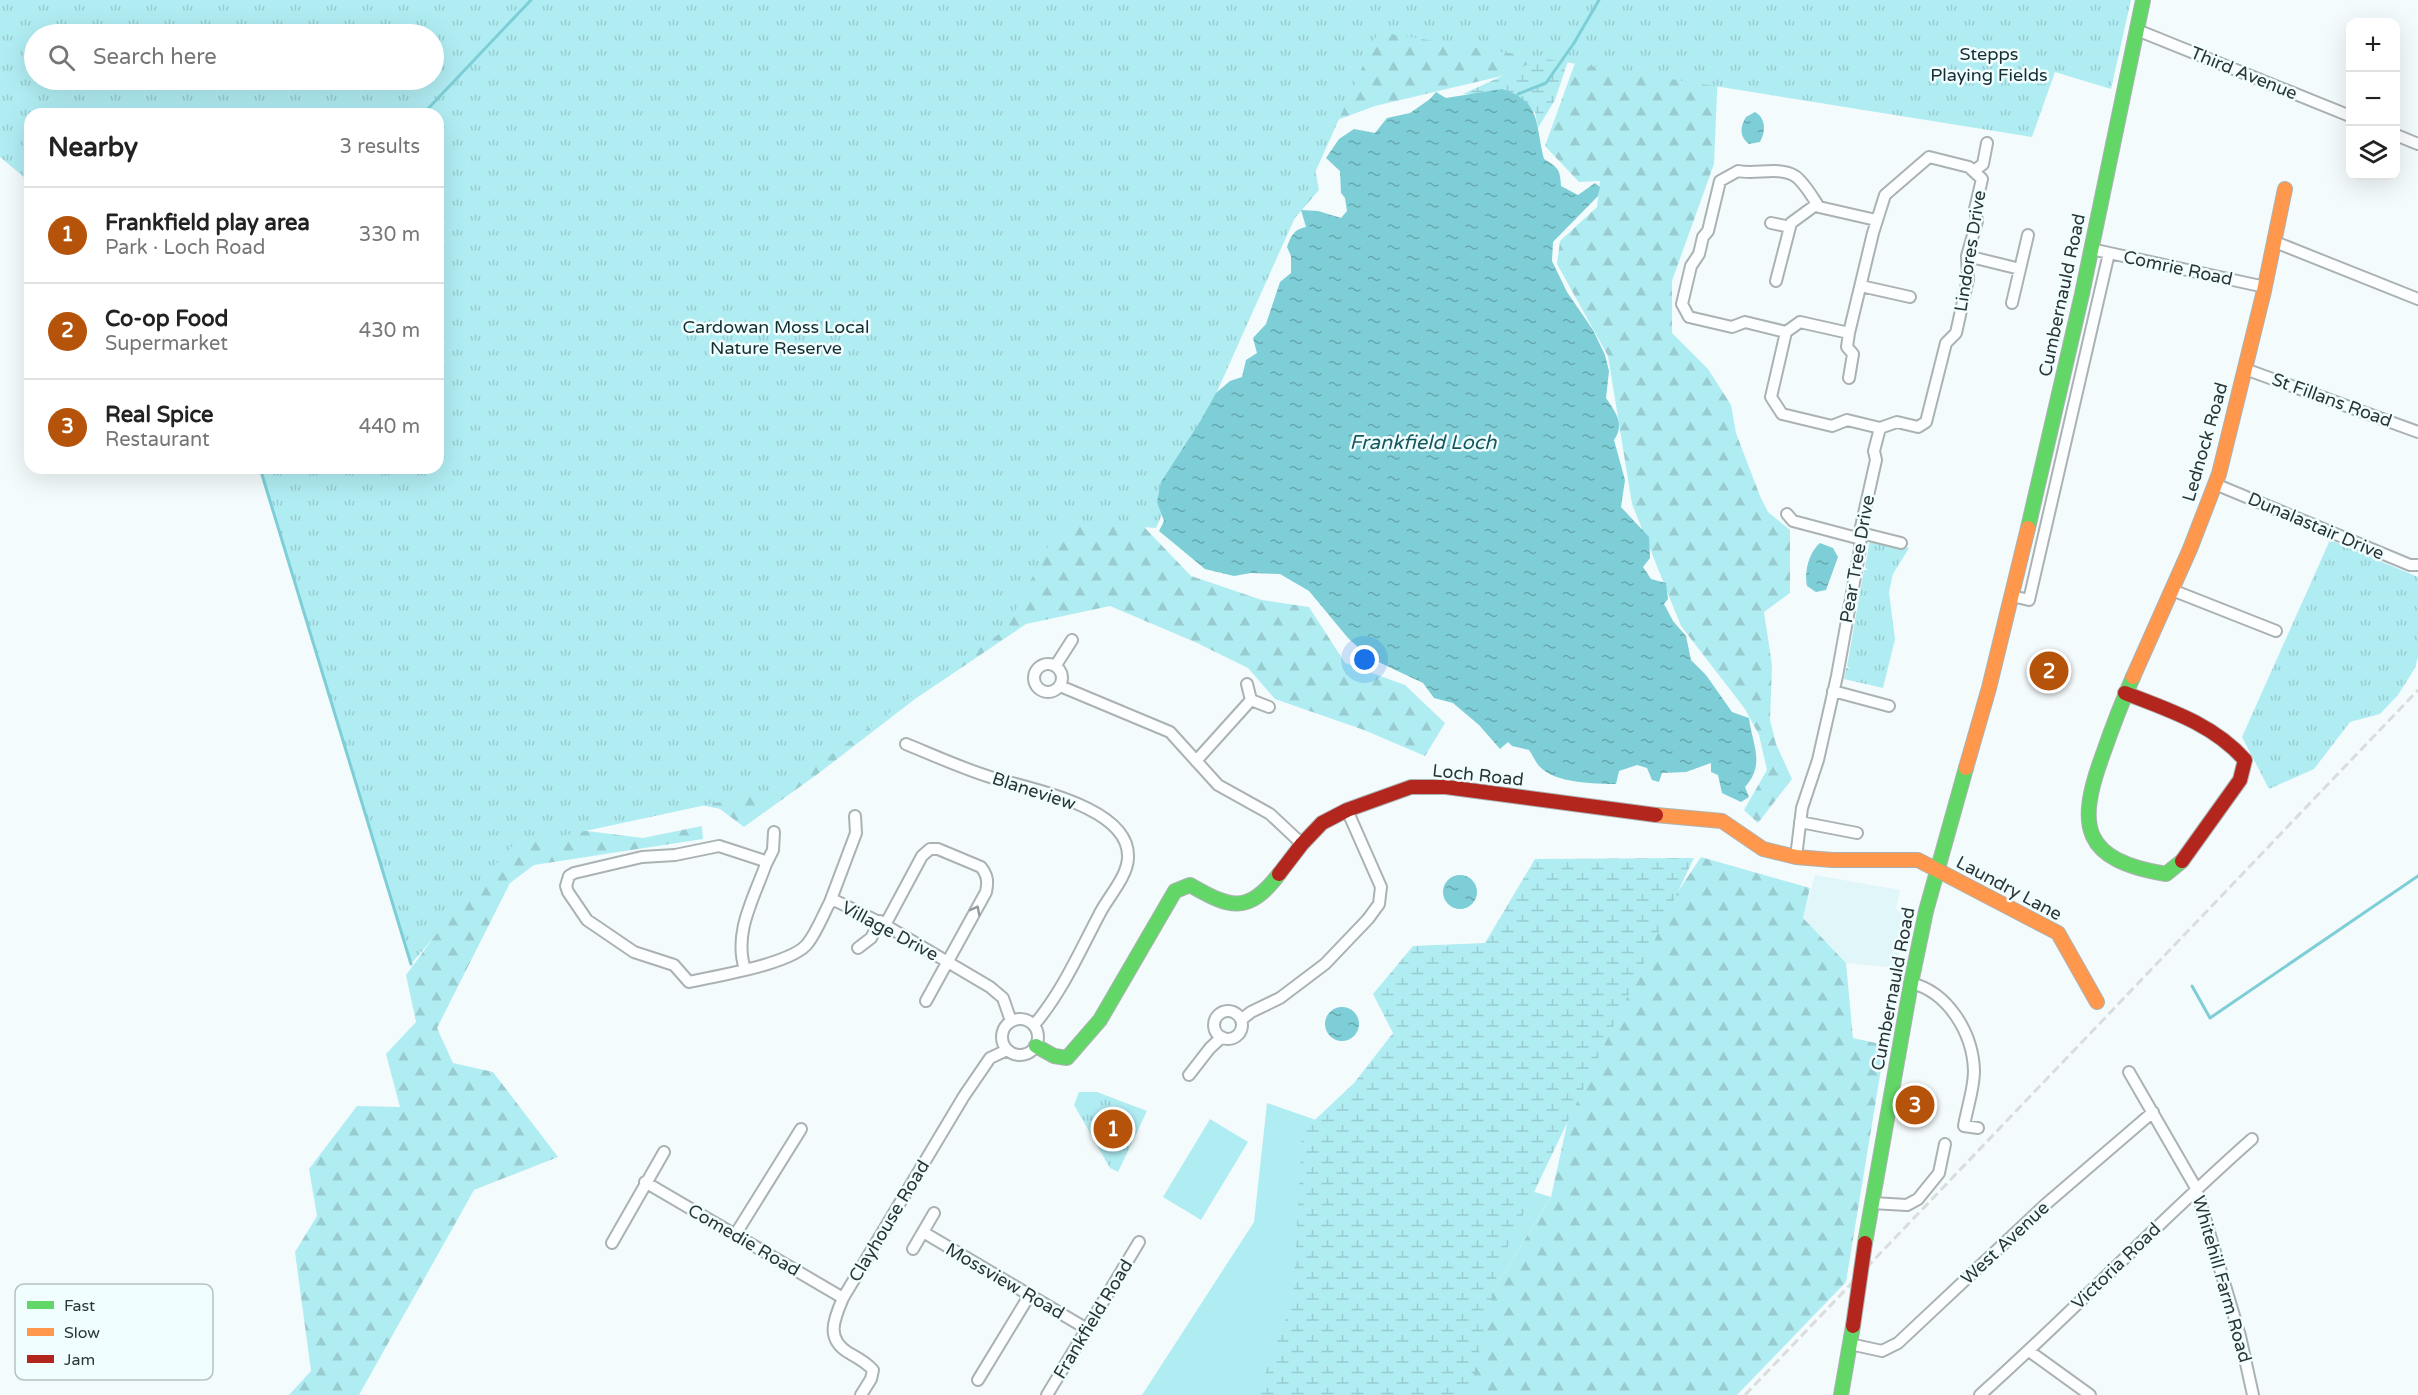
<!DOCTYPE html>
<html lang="en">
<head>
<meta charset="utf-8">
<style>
  body { margin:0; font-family:"Varela Round",sans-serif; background:#f2f2f2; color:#222 }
  .controls { position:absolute; right:18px; top:18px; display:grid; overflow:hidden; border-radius:12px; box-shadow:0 6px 24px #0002 }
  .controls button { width:54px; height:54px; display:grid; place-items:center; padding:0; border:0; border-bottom:2px solid #e0e0e0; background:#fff; color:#222; font:30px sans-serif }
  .you { position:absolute; left:1365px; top:660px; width:21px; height:21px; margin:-15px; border:4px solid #fff; border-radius:50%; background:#1a73e8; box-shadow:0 0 0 9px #1a73e833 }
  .badge { display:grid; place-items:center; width:39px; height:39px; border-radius:50%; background:#b45309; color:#fff; font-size:20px; font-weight:700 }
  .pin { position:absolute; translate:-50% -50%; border:3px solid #fff; box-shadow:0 2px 6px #0006 }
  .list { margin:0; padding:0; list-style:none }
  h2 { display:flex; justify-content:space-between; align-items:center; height:78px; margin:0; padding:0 24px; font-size:26px }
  h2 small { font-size:20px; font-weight:400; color:#767676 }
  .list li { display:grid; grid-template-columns:39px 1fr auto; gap:18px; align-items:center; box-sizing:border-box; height:96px; padding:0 24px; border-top:2px solid #e0e0e0 }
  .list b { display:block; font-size:22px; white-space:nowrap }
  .list p { margin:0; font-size:20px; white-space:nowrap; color:#767676 }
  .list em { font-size:20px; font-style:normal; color:#767676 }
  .icon { flex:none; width:33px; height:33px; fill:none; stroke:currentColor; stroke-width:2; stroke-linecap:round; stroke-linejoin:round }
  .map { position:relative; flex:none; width:2418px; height:1395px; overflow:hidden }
  .search { position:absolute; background:#fff; box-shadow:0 6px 24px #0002; left:24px; top:24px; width:420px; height:66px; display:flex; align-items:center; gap:15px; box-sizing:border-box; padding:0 21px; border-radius:33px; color:#767676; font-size:22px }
  .panel { position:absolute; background:#fff; box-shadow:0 6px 24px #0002; left:24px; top:108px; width:420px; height:366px; border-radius:18px }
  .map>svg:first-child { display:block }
  .built { fill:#e1f6f9 }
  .grass { fill:#b0edf3 }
  .forest { fill:url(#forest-firs) }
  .wetland { fill:url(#wetland-marsh) }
  .park { fill:url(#park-tufts); fill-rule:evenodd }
  .water { fill:url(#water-ripples) }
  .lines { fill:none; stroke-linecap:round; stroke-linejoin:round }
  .stream { stroke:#7dced6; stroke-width:3 }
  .street-casing { stroke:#abb2b3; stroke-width:14 }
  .fast-casing { stroke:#abb2b3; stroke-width:16 }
  .slow-casing { stroke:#abb2b3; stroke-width:16 }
  .jam-casing { stroke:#abb2b3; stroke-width:16 }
  .street { stroke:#fdfeff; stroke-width:10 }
  .fast { stroke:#63d668; stroke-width:14 }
  .slow { stroke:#ff974d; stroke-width:14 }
  .jam { stroke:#b3261e; stroke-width:14 }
  .rail { stroke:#dadcdd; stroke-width:3; stroke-dasharray:9 4.5; stroke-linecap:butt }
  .jam-bridge-casing { stroke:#abb2b3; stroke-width:16; stroke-linecap:butt }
  .jam-bridge { stroke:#b3261e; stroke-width:14 }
  .oneway { stroke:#949a9a }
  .labels { text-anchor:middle; stroke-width:5; stroke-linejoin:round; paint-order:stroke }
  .park-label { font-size:18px; fill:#152e31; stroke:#f0feff }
  .street-label { font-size:18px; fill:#2c3536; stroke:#f0feff }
  .water-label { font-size:20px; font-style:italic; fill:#16575d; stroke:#f0feff }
  .key { fill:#f0feff; stroke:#b5c2c3; stroke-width:1.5 }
  .key-label { font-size:16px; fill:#2c3536 }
</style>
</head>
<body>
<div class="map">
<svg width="2418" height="1395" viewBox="0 0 2418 1395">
  <defs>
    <pattern id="forest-firs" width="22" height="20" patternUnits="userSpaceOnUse" patternTransform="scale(1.5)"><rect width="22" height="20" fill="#b0edf3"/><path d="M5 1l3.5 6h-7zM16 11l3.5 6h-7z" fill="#98ccd1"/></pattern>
    <pattern id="wetland-marsh" width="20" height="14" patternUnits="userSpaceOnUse" patternTransform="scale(1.5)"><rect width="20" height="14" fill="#b0edf3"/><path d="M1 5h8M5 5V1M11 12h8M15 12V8" fill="none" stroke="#98ccd1"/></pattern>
    <pattern id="park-tufts" width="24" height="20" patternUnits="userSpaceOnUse" patternTransform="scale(1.5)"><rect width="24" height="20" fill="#b0edf3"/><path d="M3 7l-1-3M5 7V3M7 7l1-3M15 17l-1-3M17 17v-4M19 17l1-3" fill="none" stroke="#98ccd1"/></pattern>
    <pattern id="water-ripples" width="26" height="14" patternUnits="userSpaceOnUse" patternTransform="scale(1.5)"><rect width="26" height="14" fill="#7dced6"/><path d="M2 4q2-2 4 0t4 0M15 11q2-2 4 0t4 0" fill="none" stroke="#67a8ae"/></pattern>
  </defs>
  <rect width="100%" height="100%" fill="#f4fbfc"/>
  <path class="built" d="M 1815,875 L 1900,890 L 1896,909 L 1908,920 L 1896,968 L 1846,963 L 1803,918 Z"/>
  <path class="grass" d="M 1267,1103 L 1440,1163 L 1551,1197 L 1449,1362 L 1434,1395 L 1142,1395 L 1254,1222 Z
    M 1210,1119 L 1248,1142 L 1201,1220 L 1163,1197 Z"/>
  <path class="forest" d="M 1372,0 L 1721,0 L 1714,164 L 1672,281 L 1672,333 L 1708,369 L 1731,405 L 1736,433 L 1760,496 L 1768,512 L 1790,530 L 1790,593 L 1764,612 L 1772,665 L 1770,720 L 1776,744 L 1792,779 L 1758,823 L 1744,810 L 1767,770 L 1759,735 L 1745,709 L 1681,626 L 1632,504 L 1608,356 L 1557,264 L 1560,241 L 1597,207 L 1600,181 L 1579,182 L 1545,146 L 1580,49 L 1544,66 L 1375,106 L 1313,129 L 1314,162 L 1319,190 L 1294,219 L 1146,491 L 1145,528 L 1191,576 L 1262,600 L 1309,607 L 1345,663 L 1405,685 L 1445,723 L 1425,756 L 1364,730 L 1275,699 L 1248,668 L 1195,642 L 1110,606 L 1026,624 L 915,699 L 819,773 L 744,827 L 720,809 L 639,791 L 438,114 L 251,114 L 434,80 L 434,34 Z
    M 702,826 L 703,839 L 534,865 L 510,883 L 437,1028 L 453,1063 L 493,1072 L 558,1157 L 474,1190 L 359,1395 L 289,1395 L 311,1371 L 295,1252 L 317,1216 L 309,1169 L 357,1106 L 400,1107 L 386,1054 L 416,1022 L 406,975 L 498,850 L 555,827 L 643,838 Z
    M 1701,857 L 1810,888 L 1803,918 L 1846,963 L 1853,1038 L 1885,1045 L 1846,1282 L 1737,1395 L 1434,1395 L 1449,1362 L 1551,1197 L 1589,1024 Z"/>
  <path class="wetland" d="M 1574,43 L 1555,100 L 1538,128 L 1535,112 L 1475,94 L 1463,94 Z
    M 1694,858 L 1500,1263 L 1469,1395 L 1257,1395 L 1293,1299 L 1302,1132 L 1354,1083 L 1393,1033 L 1373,994 L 1413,946 L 1485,943 L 1535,859 Z"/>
  <path class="park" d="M 0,0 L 2131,0 L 2111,89 L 2055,72 L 2032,137 L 1378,32 L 1156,528 L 1061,521 L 1006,629 L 785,788 L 511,847 L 411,964 L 260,468 L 438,468 L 438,114 L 30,114 L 30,182 L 0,157 ZM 34,34 L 434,34 L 434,80 L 34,80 Z
    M 1870,539 L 1909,548 L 1893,574 L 1889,592 L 1895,639 L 1883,688 L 1844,679 L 1846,668 L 1850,668 L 1847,666 L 1864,570 L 1868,570 L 1865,568 Z
    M 2330,540 L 2418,577 L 2418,657 L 2415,668 L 2398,695 L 2380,714 L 2350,722 L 2314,769 L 2269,789 L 2242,737 Z
    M 1079,1092 L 1097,1092 L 1147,1111 L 1118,1172 L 1110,1168 L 1074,1105 Z"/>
  <path class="water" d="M 1502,89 C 1542,101 1535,125 1544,159 C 1558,168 1560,168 1561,186 L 1578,195 L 1595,183 L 1600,187 L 1598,196 L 1553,242 L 1552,261 L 1567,292 L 1593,330 L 1605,355 L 1609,371 L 1606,398 C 1616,413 1625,424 1614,440 L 1625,480 L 1621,507 L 1649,537 L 1650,558 L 1643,567 L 1651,579 L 1666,583 L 1668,599 L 1664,604 L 1673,621 L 1686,636 L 1691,660 L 1706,675 L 1732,712 L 1749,718 C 1752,744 1766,764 1745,787 L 1749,797 L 1741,802 L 1722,793 L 1718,775 L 1711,772 L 1711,763 L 1686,772 L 1662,773 L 1659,782 L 1652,780 L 1647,768 L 1637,765 L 1619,771 L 1616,784 C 1595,784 1555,783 1540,767 C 1536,763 1533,756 1529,750 L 1512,746 L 1508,742 L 1500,749 L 1479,725 L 1453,703 L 1434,698 L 1423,683 L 1370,658 L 1348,638 L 1309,591 L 1280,574 L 1251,573 L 1234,576 L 1205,569 L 1159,531 L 1164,521 L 1157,502 L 1161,482 L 1201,420 L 1216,393 L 1230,381 L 1242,377 L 1246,360 L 1257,353 L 1253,338 L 1266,324 L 1280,282 L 1291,273 L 1291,256 L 1287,247 C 1291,236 1294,229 1306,227 L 1301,210 L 1318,211 L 1341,218 L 1347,211 L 1345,198 L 1341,193 L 1340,171 L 1326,158 L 1339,139 L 1354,129 L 1375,133 L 1387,118 L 1410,113 L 1430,99 L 1436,92 L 1446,98 Z
    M 1755,112 C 1766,118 1766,131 1760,142 L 1749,144 C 1739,136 1740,127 1746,117 Z
    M 1820,543 L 1833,548 L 1838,557 L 1826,590 L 1816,592 L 1807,586 C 1804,572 1809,552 1820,543 Z
    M1443 892a17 17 0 1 1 34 0a17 17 0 1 1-34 0Z
    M1325 1024a17 17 0 1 1 34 0a17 17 0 1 1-34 0Z"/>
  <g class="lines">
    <path class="stream" d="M 1518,94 L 1546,83 L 1574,43 L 1599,0
      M 423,114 L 531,0
      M 260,468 L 411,964
      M 2192,986 L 2210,1018 L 2418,876"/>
    <g class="street-casing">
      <path id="street" d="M 2137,30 L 2350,116
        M 2396,135 L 2418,144
        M 1929,157 L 1969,167 L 1982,179 L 1975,209 L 1977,221 L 1967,256 L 1968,279 L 1956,333 L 1946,343 L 1926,422 L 1918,427 L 1897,422 L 1880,428 L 1847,420 L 1832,426 L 1782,414 L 1771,397 L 1786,332 L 1800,322 L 1849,333 L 1873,233 L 1885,195 Z
        M 1974,171 L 1983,164 L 1987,143
        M 1771,223 L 1790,227
        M 2275,242 L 2418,299
        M 2091,249 L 2265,287
        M 1967,256 L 2020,269
        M 1776,281 L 1791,223 L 1817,204
        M 1861,286 L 1910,297
        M 2012,303 L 2028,235
        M 1786,332 L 1745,322 L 1732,327 L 1689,317 L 1682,304 L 1691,266 L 1699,254 L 1703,237 L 1708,231 L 1720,181 L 1738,171 C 1756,175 1778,166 1795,176 C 1804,182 1813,198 1819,207 L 1876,220
        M 2245,369 L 2418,432
        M 1849,378 L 1853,354 L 1847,347 L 1849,333
        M 2215,484 L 2410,565 L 2418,565
        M 1787,514 L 1793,521 L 1861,539
        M 1861,533 L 1901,543
        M 2172,590 L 2276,631
        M 2012,596 L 2029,600 L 2109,253
        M1034 678a14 14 0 1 1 28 0a14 14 0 1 1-28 0Z
        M 1056,665 L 1072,640
        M 1247,684 L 1251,700 L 1269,707
        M 1060,686 L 1170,732 L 1218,785 L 1270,814 L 1302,844
        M 1833,691 L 1889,706
        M 906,744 C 933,755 959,767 987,776 C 1023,788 1131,805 1128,858 C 1127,878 1107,898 1099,915 C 1079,953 1062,992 1034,1025
        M 1196,761 L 1251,700
        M 1800,822 L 1857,833
        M 1796,857 L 1802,808 L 1818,760 L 1837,676 L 1860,549 L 1861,527 L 1876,460 L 1874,451 L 1880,428
        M 766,864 L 773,850 L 774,832
        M 830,902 L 856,833 L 855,816
        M 885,925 L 922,856 L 930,849 L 938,849 L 981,867 C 988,876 988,882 986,892 L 926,1001
        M 858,948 L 871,938 L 880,921
        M 745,969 C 733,933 754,898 766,864 L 762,860 L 719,846 L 675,855 L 642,857 L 574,873 L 569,876 L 566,886 L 568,892 L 587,920 L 634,952 L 674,965 L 689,982 C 715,976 793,964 808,943 C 817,931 823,915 830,902 L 836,901 L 885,925 L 990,987 L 1003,998 L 1011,1021
        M 1911,983 C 1948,992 1973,1033 1974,1071 C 1974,1089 1967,1108 1964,1126 L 1978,1128
        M1214 1025a14 14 0 1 1 28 0a14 14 0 1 1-28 0Z
        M1002 1037a18 18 0 1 1 36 0a18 18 0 1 1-36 0Z
        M 1241,1020 L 1251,1012 L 1280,998 L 1325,964 L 1368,919 L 1379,904 L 1381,887 L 1347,810
        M 2129,1072 L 2196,1188 L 2240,1336 L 2253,1395
        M 1189,1075 L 1210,1048 L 1222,1037
        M 645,1182 L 843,1298
        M 1872,1203 L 1907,1205 L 1918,1199 L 1939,1173 L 1945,1144
        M 923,1232 L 1087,1329
        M 735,1235 L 801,1129
        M 612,1243 L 664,1152
        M 913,1249 L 934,1213
        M 1850,1344 L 1882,1351 L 1898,1343 L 2046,1204 L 2153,1112
        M 2029,1351 L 2090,1395
        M 978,1380 L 1029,1296
        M 861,1395 L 871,1379 L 873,1370 C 866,1362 858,1358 849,1353 C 825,1339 834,1319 843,1298 L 964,1096 L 990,1058 L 1007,1050
        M 1047,1395 L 1139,1242
        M 1980,1395 C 2073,1312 2159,1221 2252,1139"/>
    </g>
    <g class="fast-casing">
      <path id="fast" d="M 2028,528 L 2082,294 L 2143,0
        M 2133,677 C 2122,702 2112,728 2103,754 C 2076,827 2082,860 2166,874 L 2182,861
        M 1036,1046 L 1054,1056 L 1067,1058 L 1100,1020 L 1175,891 L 1190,885 C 1230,908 1248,915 1279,874
        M 1865,1243 L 1911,983 L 1926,911 L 1966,768
        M 1841,1395 L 1853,1326"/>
    </g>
    <g class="slow-casing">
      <path id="slow" d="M 2133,677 L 2190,549 L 2219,474 L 2264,291 L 2285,189
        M 1966,768 L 1989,688 L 2028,528
        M 1656,815 L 1722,821 L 1763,849 L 1796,857 L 1832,860 L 1918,860 L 2058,933 L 2097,1002"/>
    </g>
    <g class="jam-casing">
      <path id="jam" d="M 2125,693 C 2169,710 2213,724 2245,760 L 2240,780 L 2182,861
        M 1279,874 L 1302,844 L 1322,823 L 1347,810 L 1411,787 L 1446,787 L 1656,815"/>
    </g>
    <use href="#street" class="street"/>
    <use href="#fast" class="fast"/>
    <use href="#slow" class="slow"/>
    <use href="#jam" class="jam"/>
    <path class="rail" d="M 1745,1395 L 2418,690"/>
    <g class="jam-bridge-casing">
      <path id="jam-bridge" d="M 1853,1326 L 1865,1243"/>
    </g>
    <use href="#jam-bridge" class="jam-bridge"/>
  </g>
  <defs><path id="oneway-chevron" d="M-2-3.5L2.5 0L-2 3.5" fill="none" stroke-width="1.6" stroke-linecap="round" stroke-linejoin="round" transform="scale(1.5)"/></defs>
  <use class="oneway" href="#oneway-chevron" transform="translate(976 910) rotate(-62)"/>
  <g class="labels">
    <g class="park-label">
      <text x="1989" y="60">Stepps<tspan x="1989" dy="21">Playing Fields</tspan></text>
      <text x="776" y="333">Cardowan Moss Local<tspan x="776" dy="21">Nature Reserve</tspan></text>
    </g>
    <g class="street-label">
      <text transform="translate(2244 73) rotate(22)" y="6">Third Avenue</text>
      <text transform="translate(1970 251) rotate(-81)" y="6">Lindores Drive</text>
      <text transform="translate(2178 268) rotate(12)" y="6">Comrie Road</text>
      <text transform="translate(2062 295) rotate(-78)" y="6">Cumbernauld Road</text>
      <text transform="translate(2332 400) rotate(20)" y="6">St Fillans Road</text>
      <text transform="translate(2205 442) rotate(-74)" y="6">Lednock Road</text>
      <text transform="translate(2316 526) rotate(23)" y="6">Dunalastair Drive</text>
      <text transform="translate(1857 559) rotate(-80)" y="6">Pear Tree Drive</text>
      <text transform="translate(1478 775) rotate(6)" y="6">Loch Road</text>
      <text transform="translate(1034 791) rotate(18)" y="6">Blaneview</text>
      <text transform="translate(2009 888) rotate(28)" y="6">Laundry Lane</text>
      <text transform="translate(890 931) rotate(28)" y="6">Village Drive</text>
      <text transform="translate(1893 989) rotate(-79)" y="6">Cumbernauld Road</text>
      <text transform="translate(889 1221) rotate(-59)" y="6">Clayhouse Road</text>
      <text transform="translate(744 1240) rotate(30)" y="6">Comedie Road</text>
      <text transform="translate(2005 1243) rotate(-43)" y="6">West Avenue</text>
      <text transform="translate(2116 1266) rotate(-44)" y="6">Victoria Road</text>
      <text transform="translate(2222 1279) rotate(74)" y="6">Whitehill Farm Road</text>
      <text transform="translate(1005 1281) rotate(30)" y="6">Mossview Road</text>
      <text transform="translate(1093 1319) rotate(-59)" y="6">Frankfield Road</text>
    </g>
    <g class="water-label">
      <text x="1423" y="449">Frankfield Loch</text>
    </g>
  </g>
  <rect x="15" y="1284" width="198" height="96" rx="9" class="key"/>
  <rect x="27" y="1301" width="27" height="8" fill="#63d668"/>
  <rect x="27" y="1328" width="27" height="8" fill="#ff974d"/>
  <rect x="27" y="1355" width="27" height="8" fill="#b3261e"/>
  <g class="key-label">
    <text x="64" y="1311">Fast</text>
    <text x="64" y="1338">Slow</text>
    <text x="64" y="1365">Jam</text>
  </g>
</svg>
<div class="controls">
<button>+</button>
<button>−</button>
<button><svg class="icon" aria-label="layers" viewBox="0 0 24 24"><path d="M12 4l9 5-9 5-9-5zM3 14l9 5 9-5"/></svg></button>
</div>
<div class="you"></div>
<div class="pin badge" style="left:1113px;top:1129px">1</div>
<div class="pin badge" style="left:2049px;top:671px">2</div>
<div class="pin badge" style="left:1915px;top:1105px">3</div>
<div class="search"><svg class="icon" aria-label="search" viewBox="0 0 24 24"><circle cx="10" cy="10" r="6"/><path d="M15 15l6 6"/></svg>Search here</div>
<section class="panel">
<h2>Nearby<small>3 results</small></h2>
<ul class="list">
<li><span class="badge">1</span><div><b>Frankfield play area</b><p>Park · Loch Road</p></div><em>330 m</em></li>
<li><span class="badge">2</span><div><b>Co-op Food</b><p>Supermarket</p></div><em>430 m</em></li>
<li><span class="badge">3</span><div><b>Real Spice</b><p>Restaurant</p></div><em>440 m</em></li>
</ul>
</section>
</div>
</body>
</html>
